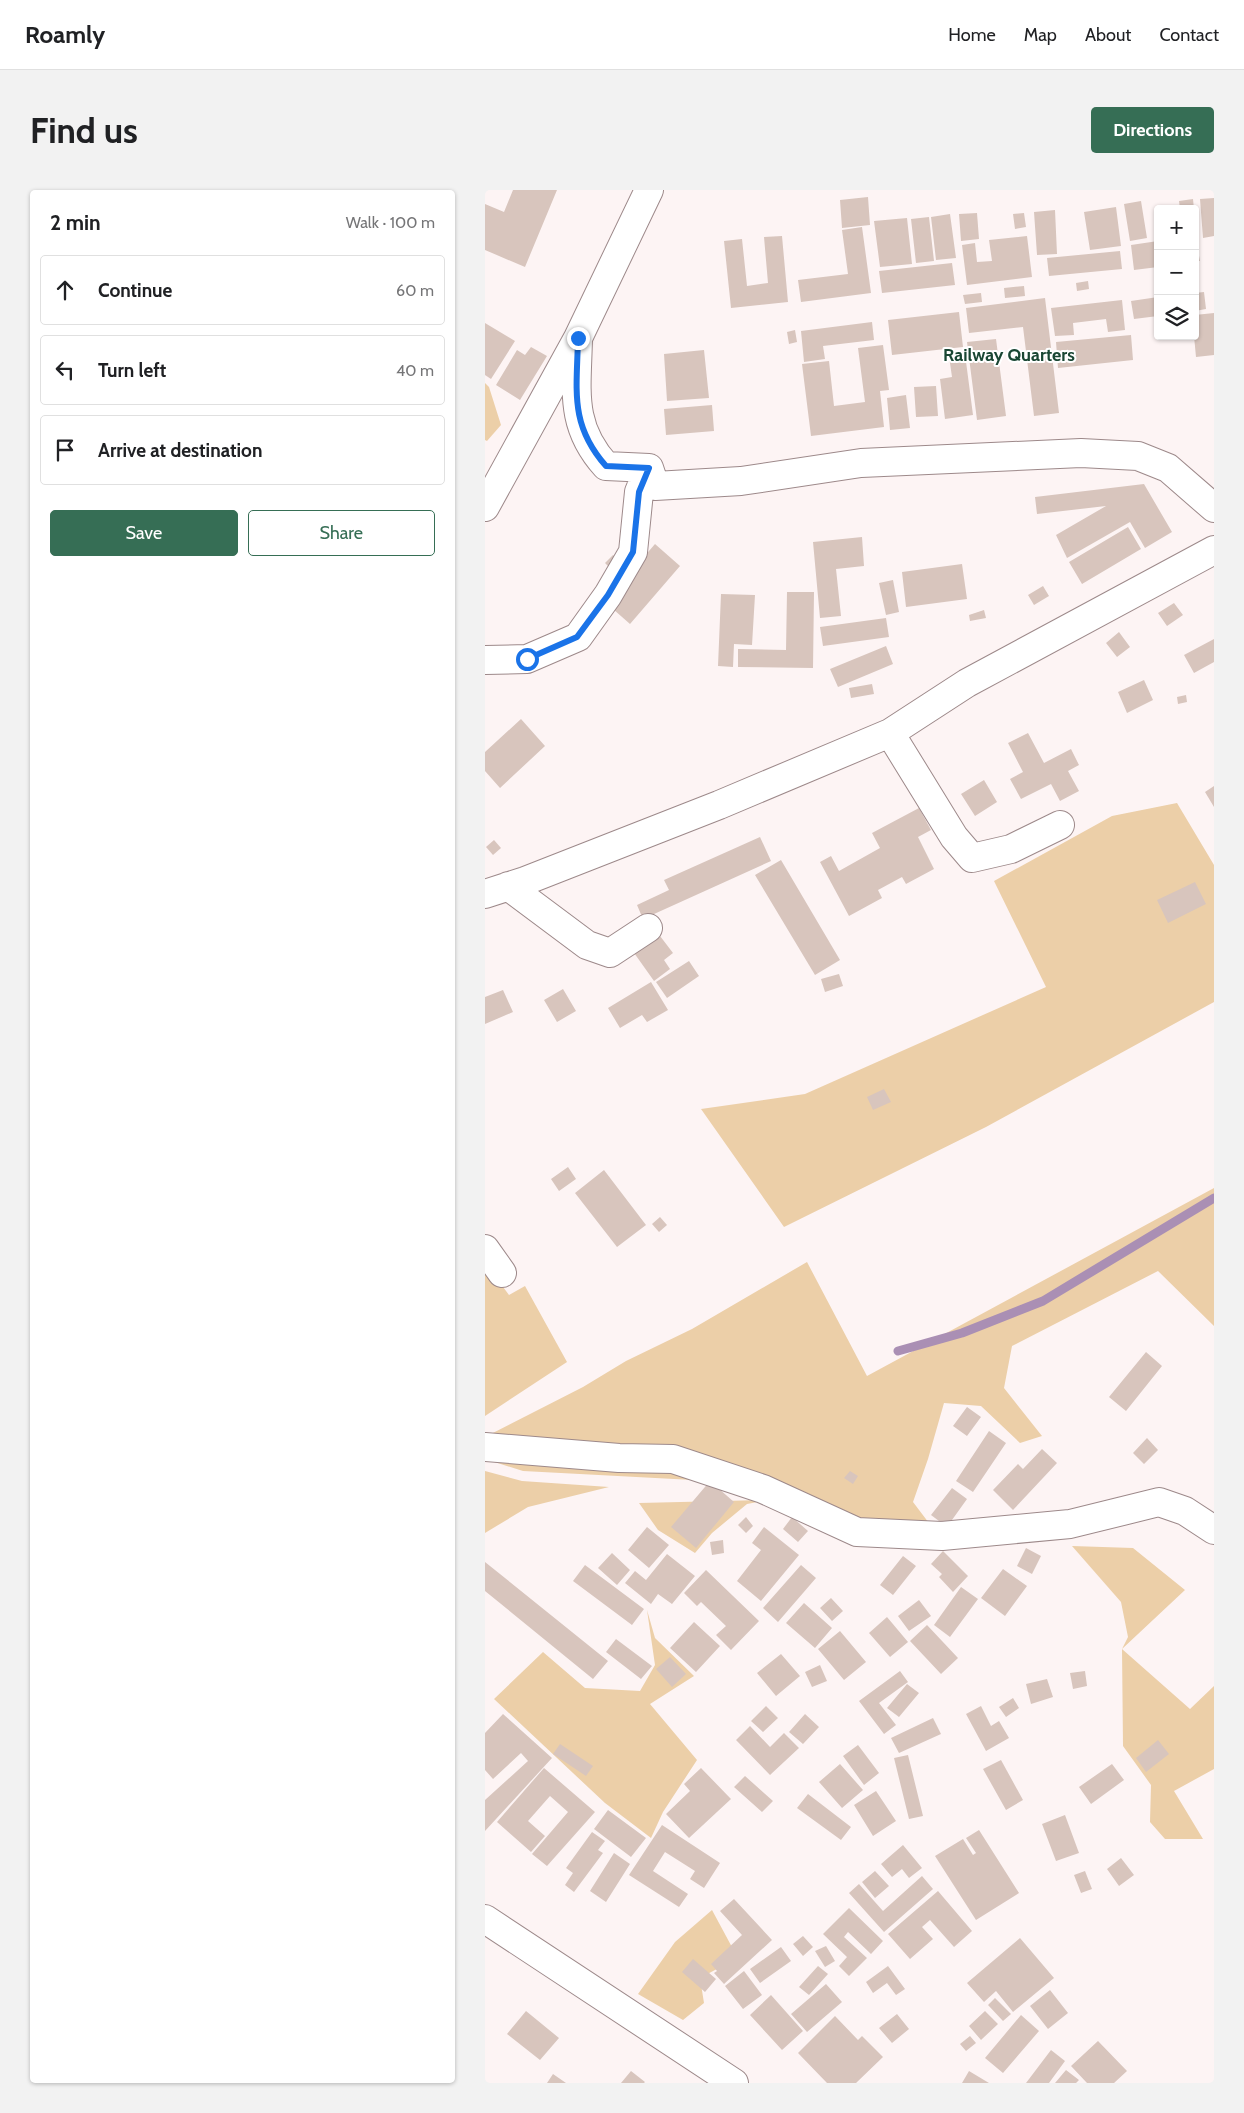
<!DOCTYPE html>
<html lang="en">
<head>
<meta charset="utf-8">
<style>
  body { margin:0; font-family:Cabin,sans-serif; background:#f2f2f2; color:#202124 }
  .controls { position:absolute; right:15px; top:15px; display:grid; overflow:hidden; border-radius:5px; box-shadow:0 1px 4px #0004 }
  .controls button { width:45px; height:45px; display:grid; place-items:center; padding:0; border:0; border-bottom:1px solid #e0e0e0; background:#fff; color:#202124; font:25px sans-serif }
  .stop { position:absolute; width:15px; height:15px; margin:-11px; border:4px solid #1a73e8; border-radius:50%; background:#fff }
  .stop.end { background:#1a73e8; border-color:#fff; box-shadow:0 1px 5px #0008 }
  .list { margin:0; padding:0; list-style:none }
  h2 { display:flex; justify-content:space-between; align-items:center; height:65px; margin:0; padding:0 20px; font-size:21px }
  h2 small { font-size:16px; font-weight:400; color:#757577 }
  .list li { display:grid; grid-template-columns:32px 1fr auto; gap:15px; align-items:center; box-sizing:border-box; height:70px; margin:0 10px 10px; padding:0 10px; border:1px solid #e0e0e0; border-radius:5px }
  .list b { display:block; font-size:19px; white-space:nowrap }
  .list em { font-size:16px; font-style:normal; color:#757577 }
  .actions { display:flex; gap:10px; padding:15px 20px }
  .actions a { flex:1; padding:11px 0; border:1px solid #366e55; border-radius:5px; text-align:center; font-size:18px; color:#366e55 }
  .actions .main { background:#366e55; color:#fff }
  .icon { flex:none; width:28px; height:28px; fill:none; stroke:currentColor; stroke-width:2; stroke-linecap:round; stroke-linejoin:round }
  .map { position:relative; flex:none; width:729px; height:1893px; overflow:hidden; border-radius:5px }
  header { display:flex; align-items:center; gap:30px; box-sizing:border-box; height:70px; padding:0 25px; background:#fff; border-bottom:1px solid #e0e0e0 }
  header strong { font-size:24px }
  nav { display:flex; gap:28px; margin-inline-start:auto; font-size:18px }
  .intro { display:flex; align-items:center; justify-content:space-between; box-sizing:border-box; height:120px; padding:0 30px }
  h1 { margin:0; font-size:35px }
  .button { padding:12px 22px; border-radius:5px; background:#366e55; color:#fff; font-size:18px; font-weight:700 }
  main { display:flex; gap:30px; padding:0 30px }
  aside { flex:1; background:#fff; border-radius:5px; box-shadow:0 1px 4px #0004 }
  .map>svg:first-child { display:block }
  .green { fill:#eccfa8 }
  .lines { fill:none; stroke-linecap:round; stroke-linejoin:round }
  .stream { stroke:#aa8fb4; stroke-width:9 }
  .building { fill:#d8c5bd }
  .minor-casing { stroke:#9d898a; stroke-width:30 }
  .minor { stroke:#fff; stroke-width:28 }
  .route { stroke:#1a73e8; stroke-width:6 }
  .labels { text-anchor:middle; stroke-width:4; stroke-linejoin:round; paint-order:stroke }
  .quarter-label { font-size:18px; font-weight:bold; fill:#194633; stroke:#fff }
</style>
</head>
<body>
<header>
<strong>Roamly</strong>
<nav><a>Home</a><a>Map</a><a>About</a><a>Contact</a></nav>
</header>
<div class="intro"><h1>Find us</h1><a class="button">Directions</a></div>
<main>
<aside>
<h2>2 min<small>Walk · 100 m</small></h2>
<ul class="list">
<li><svg class="icon" aria-label="ahead" viewBox="0 0 24 24"><path d="M12 20V5M6 11l6-6 6 6"/></svg><div><b>Continue</b></div><em>60 m</em></li>
<li><svg class="icon" aria-label="left" viewBox="0 0 24 24"><path d="M17 20v-9H6M10 6l-5 5 5 5"/></svg><div><b>Turn left</b></div><em>40 m</em></li>
<li><svg class="icon" aria-label="arrive" viewBox="0 0 24 24"><path d="M6 21V4h12l-3 4 3 4H6"/></svg><div><b>Arrive at destination</b></div></li>
</ul>
<div class="actions"><a class="main">Save</a><a>Share</a></div>
</aside>
<div class="map">
<svg width="729" height="1893" viewBox="0 0 729 1893">
  <rect width="100%" height="100%" fill="#fdf4f4"/>
  <path class="green" d="M 0,193 L 4,197 L 16,235 L 2,251 L 0,250 Z
    M 692,613 L 729,675 L 729,812 L 501,937 L 299,1037 L 216,919 L 320,904 L 561,797 L 509,691 L 627,626 Z
    M 729,998 L 729,1136 L 673,1081 L 527,1156 L 519,1198 L 557,1246 L 535,1253 L 496,1216 L 459,1213 L 443,1269 L 428,1312 L 450,1341 L 371,1331 L 282,1294 L 38,1281 L 0,1269 L 0,1247 L 98,1197 L 141,1171 L 207,1139 L 322,1072 L 382,1186 Z
    M 1,1074 L 24,1105 L 40,1096 L 82,1172 L 0,1226 L 0,1075 Z
    M 0,1281 L 37,1291 L 124,1297 L 43,1317 L 0,1343 Z
    M 283,1310 L 262,1314 L 227,1343 L 210,1363 L 173,1340 L 154,1313 Z
    M 587,1356 L 648,1358 L 700,1400 L 637,1459 L 705,1519 L 729,1496 L 729,1579 L 689,1601 L 718,1649 L 680,1649 L 665,1632 L 666,1595 L 638,1556 L 637,1459 L 643,1447 L 636,1412 Z
    M 162,1420 L 170,1448 L 209,1486 L 165,1514 L 212,1570 L 178,1622 L 166,1648 L 120,1613 L 9,1509 L 58,1462 L 100,1498 L 155,1501 L 170,1475 Z
    M 227,1720 L 248,1759 L 243,1773 L 215,1788 L 219,1813 L 198,1830 L 153,1804 L 190,1752 Z"/>
  <g class="lines">
    <path class="stream" d="M 413,1161 L 477,1143 L 558,1111 L 729,1008"/>
  </g>
  <path class="building" d="M 28,0 L 72,0 L 40,77 L 0,60 L 0,14 L 19,22 Z
    M 383,7 L 385,35 L 357,38 L 355,10 Z
    M 729,8 L 729,46 L 718,48 L 715,9 Z
    M 708,9 L 709,19 L 695,19 L 694,11 Z
    M 656,11 L 662,48 L 645,51 L 639,14 Z
    M 631,17 L 636,56 L 605,60 L 599,22 Z
    M 570,20 L 572,64 L 552,65 L 549,22 Z
    M 492,23 L 494,49 L 476,51 L 474,24 Z
    M 539,23 L 541,37 L 530,39 L 528,24 Z
    M 465,24 L 471,68 L 451,70 L 446,27 Z
    M 444,27 L 449,71 L 431,73 L 426,29 Z
    M 422,28 L 427,74 L 395,77 L 389,31 Z
    M 377,37 L 386,103 L 316,112 L 313,90 L 363,84 L 357,40 Z
    M 710,45 L 715,71 L 710,71 Z
    M 297,46 L 303,112 L 246,118 L 239,51 L 257,49 L 262,96 L 283,93 L 279,47 Z
    M 542,46 L 547,87 L 482,95 L 477,55 L 490,53 L 492,72 L 507,71 L 504,50 Z
    M 673,51 L 673,77 L 649,80 L 646,55 Z
    M 635,61 L 637,79 L 564,86 L 562,68 Z
    M 467,73 L 470,95 L 397,103 L 394,81 Z
    M 603,91 L 604,99 L 592,101 L 591,93 Z
    M 539,96 L 540,106 L 520,108 L 519,98 Z
    M 719,102 L 721,119 L 710,121 L 710,103 Z
    M 496,103 L 497,112 L 480,114 L 478,105 Z
    M 673,107 L 673,126 L 649,129 L 646,111 Z
    M 560,108 L 574,223 L 549,226 L 538,137 L 484,143 L 481,118 Z
    M 637,110 L 640,140 L 623,142 L 621,129 L 588,133 L 589,145 L 570,146 L 566,118 Z
    M 474,122 L 478,157 L 407,165 L 403,130 Z
    M 729,123 L 729,165 L 711,167 L 709,146 L 710,146 L 710,125 Z
    M 387,132 L 389,150 L 338,156 L 340,169 L 319,172 L 316,141 Z
    M 0,133 L 30,151 L 6,189 L 0,185 Z
    M 310,140 L 312,152 L 304,154 L 302,142 Z
    M 646,145 L 648,170 L 573,178 L 571,152 Z
    M 511,149 L 521,226 L 492,230 L 482,152 Z
    M 398,155 L 404,200 L 395,201 L 399,237 L 326,246 L 317,174 L 344,171 L 349,216 L 380,212 L 373,158 Z
    M 46,157 L 62,166 L 35,210 L 11,195 L 32,160 L 40,165 Z
    M 219,160 L 224,208 L 182,211 L 179,164 Z
    M 480,164 L 488,225 L 460,229 L 455,189 L 467,187 L 464,166 Z
    M 451,196 L 453,226 L 431,227 L 429,197 Z
    M 421,205 L 425,238 L 405,240 L 402,208 Z
    M 227,215 L 229,241 L 181,245 L 179,219 Z
    M 659,294 L 687,342 L 660,358 L 645,332 L 582,368 L 571,345 L 621,316 L 552,324 L 550,307 Z
    M 643,337 L 656,359 L 597,394 L 584,372 Z
    M 377,347 L 379,376 L 351,379 L 356,426 L 335,428 L 328,352 Z
    M 170,354 L 195,376 L 145,434 L 120,412 Z
    M 128,365 L 137,374 L 129,382 L 120,373 Z
    M 477,374 L 482,409 L 421,417 L 417,382 Z
    M 408,390 L 414,422 L 401,425 L 394,393 Z
    M 558,396 L 564,406 L 549,415 L 543,405 Z
    M 302,402 L 329,402 L 328,478 L 253,477 L 253,459 L 301,460 Z
    M 236,404 L 270,405 L 267,455 L 249,454 L 248,477 L 233,476 Z
    M 689,413 L 698,425 L 682,436 L 673,423 Z
    M 499,420 L 501,428 L 485,431 L 484,425 Z
    M 401,428 L 404,447 L 338,456 L 335,437 Z
    M 634,442 L 645,457 L 632,467 L 621,453 Z
    M 729,449 L 729,472 L 709,483 L 699,465 Z
    M 401,456 L 408,474 L 353,497 L 345,479 Z
    M 659,490 L 668,510 L 642,523 L 633,502 Z
    M 387,494 L 389,504 L 366,508 L 364,498 Z
    M 701,505 L 702,512 L 693,514 L 692,507 Z
    M 36,529 L 60,556 L 15,598 L 0,581 L 0,562 Z
    M 543,543 L 559,573 L 586,559 L 594,575 L 583,581 L 594,601 L 575,611 L 566,594 L 536,609 L 525,589 L 538,582 L 523,553 Z
    M 499,590 L 512,612 L 490,626 L 476,604 Z
    M 729,596 L 729,617 L 720,602 Z
    M 434,618 L 446,640 L 433,647 L 449,679 L 421,694 L 417,687 L 393,700 L 397,708 L 364,726 L 335,672 L 346,666 L 354,681 L 395,658 L 387,643 Z
    M 275,647 L 286,671 L 158,729 L 152,715 L 184,700 L 179,690 Z
    M 9,650 L 16,658 L 8,665 L 1,657 Z
    M 296,670 L 355,770 L 330,785 L 270,685 Z
    M 710,692 L 721,714 L 683,733 L 672,710 Z
    M 172,742 L 188,763 L 179,770 L 185,779 L 169,791 L 147,760 Z
    M 204,771 L 214,786 L 182,808 L 171,792 Z
    M 354,784 L 358,796 L 340,802 L 336,789 Z
    M 166,792 L 183,820 L 162,832 L 157,825 L 135,838 L 123,818 Z
    M 78,799 L 91,821 L 72,832 L 59,810 Z
    M 18,800 L 28,822 L 0,834 L 0,807 Z
    M 399,899 L 406,912 L 388,920 L 382,907 Z
    M 83,977 L 91,989 L 74,1001 L 66,989 Z
    M 119,980 L 161,1035 L 132,1057 L 90,1003 Z
    M 175,1027 L 182,1035 L 174,1042 L 167,1034 Z
    M 661,1162 L 677,1176 L 641,1221 L 624,1207 Z
    M 482,1217 L 496,1227 L 482,1246 L 468,1236 Z
    M 504,1241 L 521,1253 L 488,1302 L 471,1291 Z
    M 662,1248 L 673,1260 L 659,1274 L 648,1263 Z
    M 557,1259 L 572,1273 L 528,1320 L 508,1300 L 533,1274 L 538,1279 Z
    M 365,1281 L 373,1286 L 368,1294 L 359,1288 Z
    M 225,1291 L 249,1312 L 211,1358 L 186,1337 Z
    M 467,1298 L 482,1309 L 462,1337 L 446,1325 Z
    M 261,1327 L 268,1336 L 261,1343 L 253,1335 Z
    M 307,1327 L 323,1341 L 313,1352 L 298,1339 Z
    M 162,1337 L 184,1355 L 164,1378 L 143,1360 Z
    M 279,1337 L 314,1365 L 276,1411 L 252,1391 L 276,1360 L 267,1353 Z
    M 238,1350 L 239,1363 L 227,1365 L 225,1352 Z
    M 541,1358 L 556,1366 L 547,1384 L 532,1376 Z
    M 458,1361 L 483,1386 L 468,1402 L 454,1387 L 457,1384 L 446,1374 Z
    M 127,1363 L 145,1380 L 132,1395 L 113,1378 Z
    M 182,1364 L 210,1386 L 187,1414 L 173,1404 L 166,1414 L 140,1393 L 150,1381 L 161,1390 Z
    M 418,1366 L 431,1376 L 408,1405 L 395,1395 Z
    M 0,1372 L 123,1471 L 108,1489 L 0,1401 Z
    M 100,1375 L 159,1419 L 147,1435 L 88,1391 Z
    M 316,1375 L 331,1388 L 293,1432 L 278,1418 Z
    M 518,1379 L 542,1396 L 520,1426 L 496,1408 Z
    M 221,1380 L 274,1431 L 246,1460 L 231,1445 L 241,1436 L 216,1412 L 212,1416 L 199,1403 Z
    M 476,1397 L 493,1409 L 465,1447 L 449,1435 Z
    M 346,1408 L 358,1421 L 347,1431 L 335,1418 Z
    M 434,1410 L 446,1426 L 424,1441 L 413,1426 Z
    M 319,1413 L 347,1438 L 330,1458 L 301,1433 Z
    M 402,1427 L 423,1452 L 405,1467 L 384,1443 Z
    M 209,1432 L 235,1456 L 211,1482 L 185,1458 Z
    M 442,1435 L 473,1468 L 456,1484 L 425,1451 Z
    M 355,1441 L 381,1472 L 359,1490 L 333,1459 Z
    M 131,1449 L 167,1476 L 156,1489 L 121,1462 Z
    M 296,1464 L 315,1486 L 291,1506 L 272,1483 Z
    M 185,1467 L 201,1484 L 187,1497 L 171,1479 Z
    M 335,1475 L 342,1491 L 327,1497 L 320,1482 Z
    M 415,1481 L 423,1492 L 394,1513 L 411,1535 L 399,1544 L 374,1511 Z
    M 600,1481 L 602,1496 L 588,1499 L 585,1483 Z
    M 562,1489 L 568,1507 L 546,1514 L 541,1494 Z
    M 422,1494 L 434,1503 L 414,1527 L 402,1518 Z
    M 528,1508 L 534,1518 L 521,1527 L 514,1517 Z
    M 281,1516 L 293,1528 L 278,1542 L 266,1531 Z
    M 496,1516 L 506,1536 L 514,1531 L 524,1548 L 501,1561 L 481,1524 Z
    M 18,1524 L 67,1568 L 0,1641 L 0,1610 L 43,1571 L 36,1563 L 8,1589 L 0,1580 L 0,1543 Z
    M 320,1524 L 334,1537 L 318,1554 L 304,1542 Z
    M 448,1528 L 456,1544 L 414,1563 L 406,1548 Z
    M 265,1536 L 285,1557 L 299,1543 L 314,1558 L 285,1585 L 251,1550 Z
    M 673,1550 L 684,1564 L 661,1582 L 651,1568 Z
    M 75,1554 L 108,1576 L 101,1586 L 68,1564 Z
    M 373,1555 L 394,1583 L 379,1595 L 358,1566 Z
    M 423,1565 L 438,1626 L 424,1629 L 409,1568 Z
    M 516,1570 L 538,1610 L 521,1620 L 498,1579 Z
    M 355,1574 L 378,1600 L 357,1618 L 334,1592 Z
    M 627,1574 L 639,1590 L 606,1614 L 594,1597 Z
    M 59,1578 L 110,1622 L 62,1676 L 47,1664 L 83,1622 L 65,1606 L 43,1631 L 60,1646 L 46,1662 L 12,1632 Z
    M 216,1578 L 246,1609 L 204,1648 L 181,1624 L 205,1601 L 199,1594 Z
    M 260,1586 L 288,1611 L 277,1622 L 249,1597 Z
    M 391,1601 L 411,1631 L 388,1646 L 369,1615 Z
    M 323,1604 L 366,1637 L 356,1650 L 312,1618 Z
    M 123,1620 L 161,1648 L 146,1667 L 109,1639 Z
    M 580,1625 L 594,1663 L 571,1671 L 557,1634 Z
    M 177,1635 L 235,1673 L 219,1698 L 205,1689 L 210,1681 L 180,1662 L 168,1681 L 203,1704 L 194,1717 L 144,1685 Z
    M 494,1640 L 534,1703 L 491,1730 L 450,1666 L 478,1649 L 488,1665 L 491,1663 L 481,1648 Z
    M 107,1642 L 120,1651 L 113,1660 L 118,1663 L 89,1702 L 80,1695 L 88,1683 L 81,1678 Z
    M 418,1655 L 437,1678 L 424,1688 L 417,1679 L 407,1687 L 396,1674 Z
    M 129,1663 L 145,1674 L 121,1712 L 105,1701 Z
    M 636,1668 L 649,1685 L 634,1696 L 622,1679 Z
    M 390,1681 L 404,1696 L 390,1708 L 377,1692 Z
    M 600,1681 L 607,1699 L 596,1703 L 589,1685 Z
    M 437,1686 L 448,1699 L 399,1742 L 364,1703 L 374,1694 L 398,1721 Z
    M 453,1701 L 487,1741 L 469,1757 L 445,1730 L 437,1737 L 448,1749 L 425,1769 L 403,1744 Z
    M 249,1709 L 287,1750 L 239,1794 L 229,1783 L 232,1781 L 226,1774 L 257,1745 L 235,1721 Z
    M 364,1718 L 398,1751 L 386,1764 L 363,1742 L 359,1747 L 382,1768 L 364,1786 L 354,1776 L 362,1767 L 338,1744 Z
    M 318,1746 L 328,1757 L 318,1766 L 308,1754 Z
    M 535,1748 L 569,1788 L 528,1822 L 511,1801 L 499,1812 L 482,1793 Z
    M 341,1756 L 350,1771 L 340,1777 L 330,1761 Z
    M 296,1757 L 306,1771 L 275,1793 L 265,1779 Z
    M 208,1769 L 231,1789 L 220,1802 L 197,1782 Z
    M 333,1776 L 343,1784 L 324,1805 L 314,1797 Z
    M 403,1776 L 420,1799 L 411,1805 L 402,1793 L 388,1803 L 381,1792 Z
    M 259,1781 L 277,1805 L 258,1819 L 240,1796 Z
    M 341,1794 L 357,1812 L 322,1842 L 306,1824 Z
    M 565,1800 L 583,1823 L 563,1839 L 545,1816 Z
    M 286,1805 L 318,1841 L 297,1860 L 265,1825 Z
    M 510,1808 L 526,1824 L 518,1831 L 503,1815 Z
    M 41,1821 L 74,1848 L 55,1870 L 22,1844 Z
    M 500,1821 L 513,1834 L 496,1850 L 484,1836 Z
    M 412,1824 L 424,1839 L 407,1853 L 394,1838 Z
    M 536,1825 L 554,1841 L 518,1883 L 500,1868 Z
    M 350,1826 L 373,1850 L 377,1846 L 398,1867 L 371,1893 L 342,1893 L 313,1863 Z
    M 485,1846 L 491,1853 L 481,1861 L 475,1854 Z
    M 613,1851 L 642,1881 L 629,1893 L 602,1893 L 586,1876 Z
    M 566,1860 L 580,1871 L 564,1893 L 541,1893 Z
    M 581,1880 L 594,1890 L 591,1893 L 570,1893 Z
    M 146,1881 L 160,1892 L 159,1893 L 136,1893 Z
    M 484,1881 L 504,1893 L 477,1893 Z
    M 68,1884 L 81,1893 L 62,1893 Z"/>
  <g class="lines">
    <g class="minor-casing">
      <path id="minor" d="M 93,148 C 92,200 84,235 121,276 L 164,278 L 170,296 L 256,291 L 376,273 L 596,263 L 653,266 L 683,278 L 729,318
        M 0,317 L 93,148 L 164,0
        M 0,470 L 42,469 L 93,447 L 123,405 L 148,362 L 154,302 L 164,278
        M 405,543 L 469,647 L 487,668 L 526,659 L 575,635
        M 23,696 L 102,755 L 125,763 L 163,738
        M 0,704 L 40,691 L 234,615 L 405,543 L 482,493 L 729,360
        M 0,1059 L 17,1083
        M 0,1257 L 134,1268 L 188,1269 L 278,1299 L 372,1342 L 457,1346 L 585,1334 L 674,1312 L 700,1321 L 729,1340
        M 0,1729 L 249,1893"/>
    </g>
    <use href="#minor" class="minor"/>
  </g>
  <g class="lines">
    <path class="route" d="M 42,469 L 92,447 L 123,405 L 148,362 L 154,302 L 164,278 L 121,276 C 84,234 92,200 93,148"/>
  </g>
  <g class="labels">
    <g class="quarter-label">
      <text x="524" y="171">Railway Quarters</text>
    </g>
  </g>
</svg>
<div class="controls">
<button>+</button>
<button>−</button>
<button><svg class="icon" aria-label="layers" viewBox="0 0 24 24"><path d="M12 4l9 5-9 5-9-5zM3 14l9 5 9-5"/></svg></button>
</div>
<div class="stop" style="left:42px;top:469px"></div>
<div class="stop end" style="left:93px;top:148px"></div>
</div>
</main>
</body>
</html>
